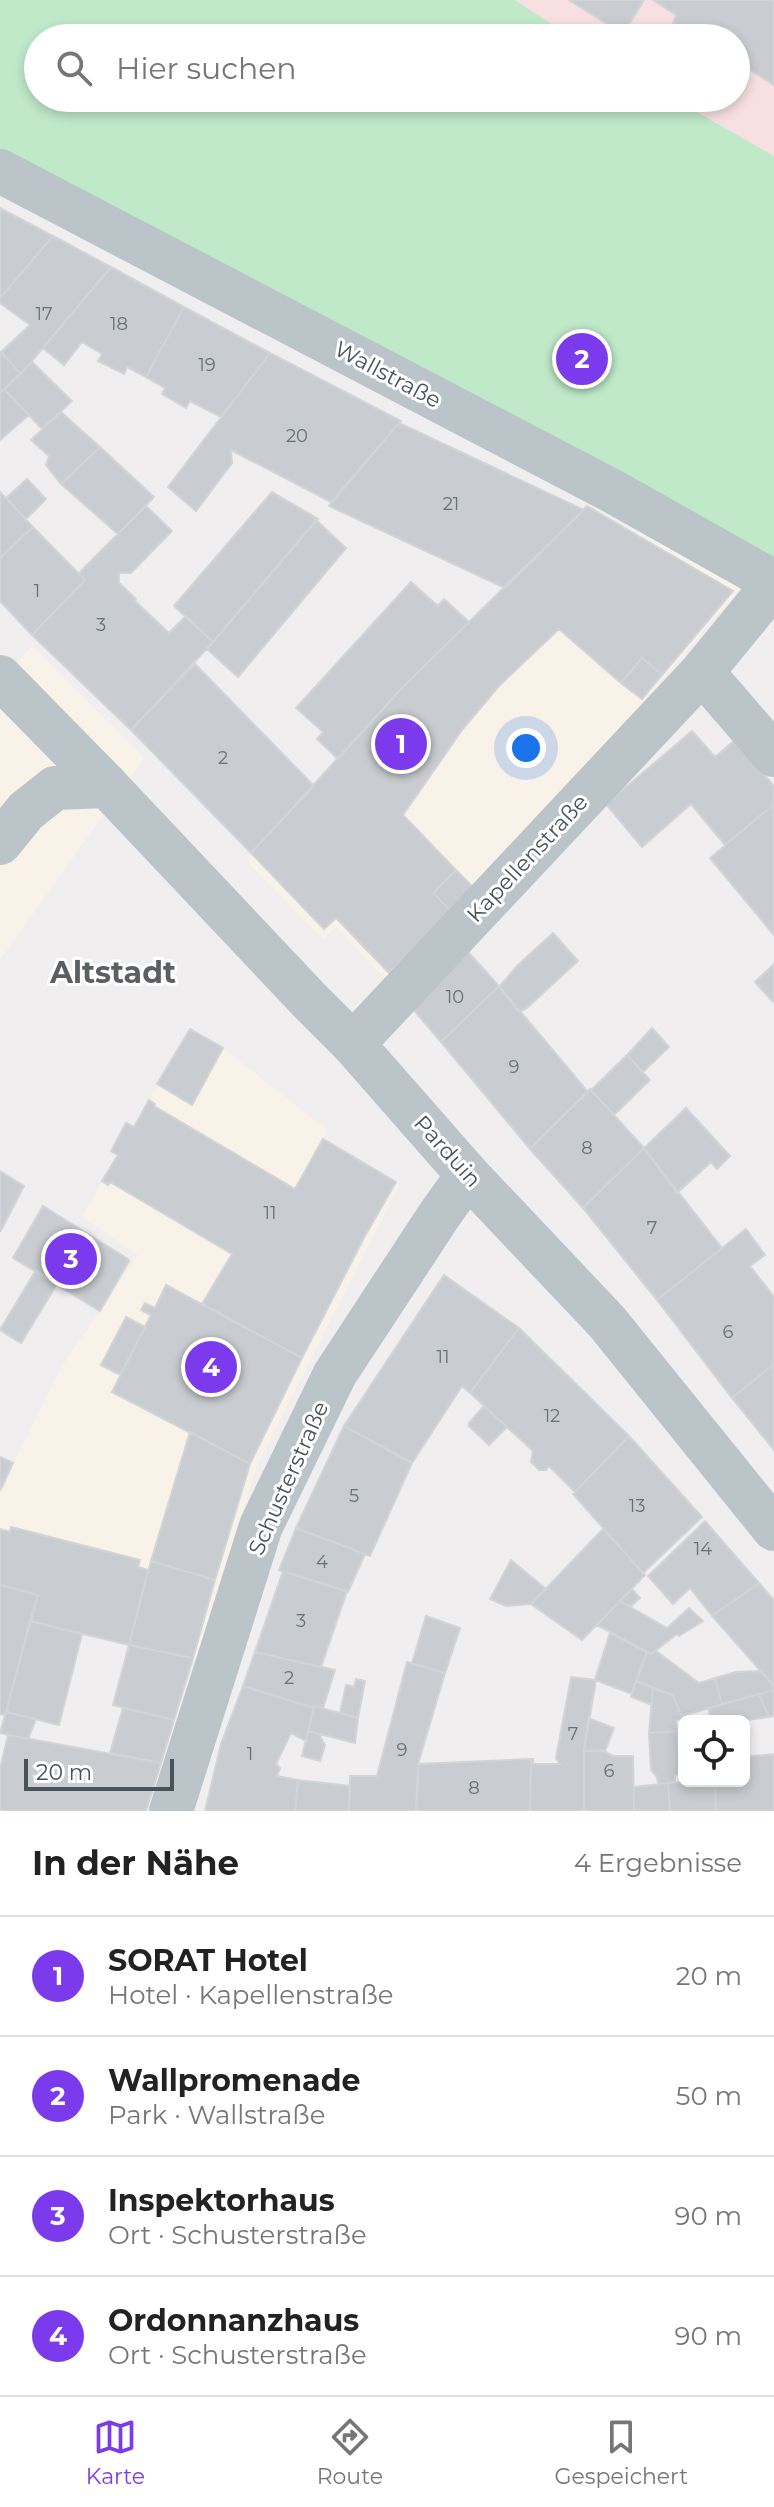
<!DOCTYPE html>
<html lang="de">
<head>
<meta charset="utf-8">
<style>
  body { margin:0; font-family:Montserrat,sans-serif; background:#f6f6f6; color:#222 }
  .controls { position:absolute; right:24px; bottom:24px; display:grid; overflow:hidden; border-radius:12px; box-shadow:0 4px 12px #0003 }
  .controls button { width:72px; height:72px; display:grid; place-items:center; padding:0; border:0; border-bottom:2px solid #e0e0e0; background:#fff; color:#222; font:40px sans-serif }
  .scale { position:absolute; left:24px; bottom:20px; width:150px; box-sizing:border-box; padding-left:8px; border:4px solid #485359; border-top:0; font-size:22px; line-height:28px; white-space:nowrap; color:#485359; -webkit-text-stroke:6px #fff; paint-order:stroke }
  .you { position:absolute; left:526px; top:748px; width:28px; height:28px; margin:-20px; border:6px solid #fff; border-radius:50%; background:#1a73e8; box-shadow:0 0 0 12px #1a73e833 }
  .badge { display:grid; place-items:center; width:52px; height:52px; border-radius:50%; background:#7c3aed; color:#fff; font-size:26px; font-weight:700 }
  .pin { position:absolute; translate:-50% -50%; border:4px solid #fff; box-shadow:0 2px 8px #0006 }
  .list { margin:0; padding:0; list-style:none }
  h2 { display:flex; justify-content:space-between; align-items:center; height:104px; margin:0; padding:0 32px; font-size:34px }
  h2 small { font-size:26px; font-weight:400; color:#767676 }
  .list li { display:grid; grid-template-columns:52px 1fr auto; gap:24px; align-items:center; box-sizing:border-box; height:120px; padding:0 32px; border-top:2px solid #e0e0e0 }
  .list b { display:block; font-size:30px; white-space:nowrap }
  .list p { margin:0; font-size:26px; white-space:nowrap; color:#767676 }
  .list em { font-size:26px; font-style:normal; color:#767676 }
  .icon { flex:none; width:44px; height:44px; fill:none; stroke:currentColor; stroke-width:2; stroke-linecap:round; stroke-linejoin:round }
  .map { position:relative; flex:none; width:774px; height:1811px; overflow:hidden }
  .search { position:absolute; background:#fff; box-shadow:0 4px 12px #0003; left:24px; right:24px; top:24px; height:88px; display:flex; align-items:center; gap:20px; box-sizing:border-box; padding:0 28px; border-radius:44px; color:#767676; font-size:30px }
  .sheet { height:584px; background:#fff }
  nav { display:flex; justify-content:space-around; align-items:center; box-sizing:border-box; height:112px; border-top:2px solid #e0e0e0; background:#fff; font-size:22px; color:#767676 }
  nav a { display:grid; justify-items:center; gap:4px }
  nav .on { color:#7c3aed }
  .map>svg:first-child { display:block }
  .commercial { fill:#f9f2e8 }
  .medical { fill:#f8e0e2 }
  .green { fill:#c0e9c9 }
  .building { fill:#c9ccd0; stroke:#d2d5d8; stroke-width:2 }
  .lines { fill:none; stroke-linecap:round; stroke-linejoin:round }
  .minor { stroke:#bac4c9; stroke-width:44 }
  .tertiary { stroke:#bac4c9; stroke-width:44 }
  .labels { text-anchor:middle; stroke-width:6; stroke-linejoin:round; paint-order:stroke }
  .number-label { font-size:18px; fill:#687177 }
  .street-label { font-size:22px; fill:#485359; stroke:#fff }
  .district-label { font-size:30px; font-weight:bold; fill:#5b5f62; stroke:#fff }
</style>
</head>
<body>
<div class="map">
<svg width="774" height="1811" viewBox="0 0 774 1811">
  <rect width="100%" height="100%" fill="#f0eeee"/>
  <path class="commercial" d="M 587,506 L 742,586 L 479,893 L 390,984 L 336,927 L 323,939 L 249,864 L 251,853 Z
    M 32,646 L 144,758 L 0,960 L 0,682 Z
    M 190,1029 L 223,1048 L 327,1130 L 323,1139 L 399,1185 L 257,1465 L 198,1659 L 30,1621 L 0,1585 L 0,1491 L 62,1366 L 138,1255 L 82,1217 L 117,1155 L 111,1151 L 126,1123 L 134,1127 Z"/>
  <path class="medical" d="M 515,0 L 774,0 L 774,156 L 672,98 L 736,98 L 736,38 L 573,38 Z"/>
  <path class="green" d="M 0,0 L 515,0 L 573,38 L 38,38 L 38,98 L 672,98 L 774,156 L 774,562 L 0,152 Z"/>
  <path class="building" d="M 569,0 L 644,0 L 623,34 Z
    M 653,0 L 774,0 L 774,85 L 736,61 L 736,38 L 698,38 L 673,23 L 676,15 Z
    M 0,208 L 53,236 L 0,298 Z
    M 53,236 L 111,267 L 21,374 L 1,352 L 30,325 L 0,303 L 0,298 Z
    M 111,267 L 184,307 L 146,377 L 127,367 L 124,374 L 98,361 L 102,354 L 82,342 L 64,365 L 43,348 Z
    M 184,307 L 270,353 L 221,417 L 190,401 L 186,408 L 162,394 L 165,388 L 146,377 Z
    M 1,352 L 21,374 L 0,393 L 0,352 Z
    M 270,353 L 401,421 L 331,502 L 231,450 L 232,463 L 196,511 L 168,487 Z
    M 32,362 L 72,401 L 42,429 L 4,389 Z
    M 4,389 L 29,415 L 0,440 L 0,393 Z
    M 61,412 L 100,447 L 61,484 L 46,465 L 49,456 L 31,440 Z
    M 399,423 L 584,510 L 505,588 L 329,506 Z
    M 100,447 L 154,497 L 118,534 L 61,484 Z
    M 27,479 L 46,499 L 26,519 L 6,498 Z
    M 0,492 L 33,527 L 0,558 Z
    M 272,492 L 318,519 L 213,642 L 174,606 Z
    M 146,506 L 172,531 L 131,573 L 119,573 L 119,583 L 136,599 L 135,601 L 169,633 L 186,616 L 213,642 L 131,730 L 32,635 L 85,580 L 78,574 Z
    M 587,506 L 733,591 L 662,675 L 642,658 L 621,683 L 559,629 L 499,686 L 462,730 L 403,815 L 456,870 L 433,893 L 452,912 L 389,973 L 336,918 L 324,929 L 251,853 L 402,688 Z
    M 316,520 L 346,548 L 238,677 L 207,649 Z
    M 33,527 L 85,580 L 32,635 L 0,601 L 0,558 Z
    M 411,582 L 438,606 L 444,599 L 469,622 L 402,688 L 338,759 L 317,739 L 323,732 L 296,708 Z
    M 642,658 L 662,675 L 642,699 L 621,683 Z
    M 195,664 L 314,786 L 251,853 L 131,730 Z
    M 692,731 L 715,757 L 735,740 L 774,786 L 774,804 L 725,845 L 691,804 L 642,847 L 606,804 Z
    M 774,804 L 774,935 L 710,858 Z
    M 456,870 L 475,889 L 452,912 L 433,893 Z
    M 553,933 L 578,961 L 527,1008 L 519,1012 L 499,987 L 518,965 Z
    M 468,952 L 499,986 L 441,1042 L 411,1007 Z
    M 774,964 L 774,1001 L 773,1002 L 755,982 Z
    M 499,986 L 588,1092 L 530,1149 L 441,1042 Z
    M 652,1028 L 669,1047 L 643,1072 L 627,1055 Z
    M 190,1029 L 223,1048 L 192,1105 L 157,1084 Z
    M 627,1055 L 650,1080 L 614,1115 L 591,1090 Z
    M 590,1089 L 644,1148 L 583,1208 L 530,1149 Z
    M 149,1100 L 155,1104 L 154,1106 L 295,1189 L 323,1139 L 396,1182 L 365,1236 L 302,1358 L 202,1304 L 232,1254 L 110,1182 L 108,1185 L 102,1181 L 118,1155 L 111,1151 L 126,1123 L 134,1127 Z
    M 686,1108 L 730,1156 L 717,1169 L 711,1162 L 677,1193 L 644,1148 Z
    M 644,1148 L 722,1248 L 657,1300 L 583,1208 Z
    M 0,1171 L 24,1186 L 0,1232 Z
    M 43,1206 L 128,1259 L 129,1261 L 100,1311 L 13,1258 Z
    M 746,1229 L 765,1255 L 750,1266 L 774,1297 L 774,1364 L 732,1398 L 657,1300 Z
    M 36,1270 L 57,1284 L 21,1343 L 0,1330 Z
    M 444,1275 L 519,1328 L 470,1393 L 462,1386 L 412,1463 L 344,1426 Z
    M 166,1285 L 302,1358 L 250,1464 L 112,1392 L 151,1315 L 141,1310 L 145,1303 L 155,1308 Z
    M 126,1317 L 145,1327 L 120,1375 L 101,1365 Z
    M 519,1328 L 629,1436 L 575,1492 L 549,1466 L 546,1470 L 539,1470 L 531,1462 L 533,1451 L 470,1393 Z
    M 774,1364 L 774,1450 L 732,1398 Z
    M 484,1406 L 507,1427 L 489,1445 L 469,1426 L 469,1423 Z
    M 344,1426 L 412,1463 L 370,1556 L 296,1528 Z
    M 190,1432 L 250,1464 L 215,1580 L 151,1561 Z
    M 629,1436 L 702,1517 L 643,1573 L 573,1494 Z
    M 0,1457 L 13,1463 L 0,1491 Z
    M 705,1521 L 759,1583 L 712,1616 L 690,1588 L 673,1604 L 648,1576 Z
    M 11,1527 L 140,1560 L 138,1567 L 148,1570 L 129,1645 L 30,1621 L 38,1595 L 0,1585 L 0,1529 L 10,1532 Z
    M 296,1528 L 365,1554 L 348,1592 L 279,1570 Z
    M 603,1529 L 645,1575 L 582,1640 L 531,1604 Z
    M 511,1560 L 546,1589 L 531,1604 L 506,1606 L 490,1599 Z
    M 151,1561 L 215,1580 L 193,1658 L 129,1645 Z
    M 283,1571 L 347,1591 L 321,1667 L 255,1652 Z
    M 759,1583 L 774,1600 L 774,1686 L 712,1616 Z
    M 0,1585 L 38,1595 L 5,1715 L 0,1714 Z
    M 632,1589 L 640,1598 L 630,1607 L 620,1601 Z
    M 620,1601 L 667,1628 L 689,1608 L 703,1621 L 679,1636 L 677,1634 L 651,1654 L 597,1625 Z
    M 426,1616 L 460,1628 L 445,1673 L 412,1663 Z
    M 30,1621 L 82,1634 L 59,1725 L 6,1712 Z
    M 610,1633 L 647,1652 L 632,1694 L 595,1680 Z
    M 129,1645 L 193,1658 L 174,1720 L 113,1705 Z
    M 656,1651 L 699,1683 L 715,1678 L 722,1704 L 682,1716 L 672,1695 L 636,1681 L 647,1652 L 651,1654 Z
    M 255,1652 L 335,1670 L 323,1708 L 314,1706 L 314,1708 L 243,1686 Z
    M 407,1662 L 445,1673 L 418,1764 L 416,1811 L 349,1811 L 350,1776 L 377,1776 Z
    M 762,1671 L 774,1686 L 774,1690 L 722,1704 L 715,1678 L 736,1672 Z
    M 571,1677 L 596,1680 L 584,1751 L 584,1811 L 530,1811 L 531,1759 L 533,1759 L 533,1764 L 560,1764 L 556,1758 Z
    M 356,1679 L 365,1681 L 358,1718 L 340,1713 L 346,1685 L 354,1687 Z
    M 636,1681 L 653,1688 L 652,1705 L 631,1697 Z
    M 243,1686 L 314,1708 L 306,1741 L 291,1733 L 276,1764 L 280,1768 L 277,1776 L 298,1780 L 295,1811 L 205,1811 L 221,1744 Z
    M 653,1688 L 672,1695 L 682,1716 L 682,1719 L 676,1720 L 677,1731 L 649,1733 Z
    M 774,1690 L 774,1716 L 769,1717 L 759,1694 Z
    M 759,1694 L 769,1717 L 739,1721 L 710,1721 L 709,1708 Z
    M 314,1706 L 358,1718 L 355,1743 L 308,1731 Z
    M 123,1708 L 174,1720 L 161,1763 L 110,1753 Z
    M 6,1712 L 36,1719 L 28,1739 L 0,1733 Z
    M 588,1718 L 614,1728 L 605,1751 L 584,1751 Z
    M 308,1731 L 319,1734 L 325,1745 L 320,1761 L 302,1756 Z
    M 677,1731 L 681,1774 L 675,1775 L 675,1782 L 658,1784 L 657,1777 L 651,1770 L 649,1733 Z
    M 8,1735 L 161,1763 L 146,1811 L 0,1811 L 0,1769 Z
    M 602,1750 L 613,1756 L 633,1756 L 634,1811 L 584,1811 L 584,1751 Z
    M 774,1754 L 774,1811 L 716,1811 L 715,1781 L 744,1781 L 744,1757 Z
    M 531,1759 L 530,1811 L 416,1811 L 419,1764 Z
    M 298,1780 L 350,1786 L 349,1811 L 295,1811 Z
    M 715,1781 L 716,1811 L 670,1811 L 668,1783 Z
    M 668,1783 L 670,1811 L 634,1811 L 634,1787 Z"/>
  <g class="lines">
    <path class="minor" d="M 0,171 L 614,492 L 774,582
      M 702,672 L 774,755
      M 0,677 L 107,786
      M 353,1044 L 702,672 L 774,584
      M 171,1811 L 261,1526 L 335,1374 L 440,1214 L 468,1175"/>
    <path class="tertiary" d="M 0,843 L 26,811 L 55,788 L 107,786 L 310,1001 L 353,1044 L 468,1175 L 607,1322 L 774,1529"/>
  </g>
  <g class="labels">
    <g class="number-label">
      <text x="44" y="320">17</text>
      <text x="119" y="330">18</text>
      <text x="207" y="371">19</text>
      <text x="297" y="442">20</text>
      <text x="451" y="510">21</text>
      <text x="37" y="597">1</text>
      <text x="101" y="631">3</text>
      <text x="223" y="764">2</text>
      <text x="455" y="1003">10</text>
      <text x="514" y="1073">9</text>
      <text x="587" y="1154">8</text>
      <text x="270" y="1219">11</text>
      <text x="652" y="1234">7</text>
      <text x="728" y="1338">6</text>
      <text x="443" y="1363">11</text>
      <text x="552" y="1422">12</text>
      <text x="354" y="1502">5</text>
      <text x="637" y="1512">13</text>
      <text x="703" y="1555">14</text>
      <text x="322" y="1568">4</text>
      <text x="301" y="1627">3</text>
      <text x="289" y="1684">2</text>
      <text x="573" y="1740">7</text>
      <text x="402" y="1756">9</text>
      <text x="250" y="1760">1</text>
      <text x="609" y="1777">6</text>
      <text x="474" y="1794">8</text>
    </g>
    <g class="street-label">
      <text transform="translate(388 374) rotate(28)" y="8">Wallstraße</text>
      <text transform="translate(527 858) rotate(-47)" y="8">Kapellenstraße</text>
      <text transform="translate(448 1151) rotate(48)" y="8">Parduin</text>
      <text transform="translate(288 1478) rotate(-66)" y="8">Schusterstraße</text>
    </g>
    <g class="district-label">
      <text x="113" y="983">Altstadt</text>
    </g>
  </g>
</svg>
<div class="controls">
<button><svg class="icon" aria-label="locate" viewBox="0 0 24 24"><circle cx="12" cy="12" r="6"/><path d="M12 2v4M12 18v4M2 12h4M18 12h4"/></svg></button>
</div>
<div class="scale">20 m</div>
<div class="you"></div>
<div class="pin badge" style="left:401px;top:744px">1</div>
<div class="pin badge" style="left:582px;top:359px">2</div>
<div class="pin badge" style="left:71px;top:1259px">3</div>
<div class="pin badge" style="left:211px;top:1367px">4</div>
<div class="search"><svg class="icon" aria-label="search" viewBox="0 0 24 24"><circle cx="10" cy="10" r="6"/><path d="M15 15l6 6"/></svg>Hier suchen</div>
</div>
<section class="sheet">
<h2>In der Nähe<small>4 Ergebnisse</small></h2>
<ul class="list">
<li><span class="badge">1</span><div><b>SORAT Hotel</b><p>Hotel · Kapellenstraße</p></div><em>20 m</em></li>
<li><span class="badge">2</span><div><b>Wallpromenade</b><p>Park · Wallstraße</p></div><em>50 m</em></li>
<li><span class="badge">3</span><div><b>Inspektorhaus</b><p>Ort · Schusterstraße</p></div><em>90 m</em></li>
<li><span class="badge">4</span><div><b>Ordonnanzhaus</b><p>Ort · Schusterstraße</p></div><em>90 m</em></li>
</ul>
</section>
<nav>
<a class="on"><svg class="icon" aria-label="map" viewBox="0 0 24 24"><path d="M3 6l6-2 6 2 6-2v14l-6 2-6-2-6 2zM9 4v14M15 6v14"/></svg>Karte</a>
<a><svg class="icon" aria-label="directions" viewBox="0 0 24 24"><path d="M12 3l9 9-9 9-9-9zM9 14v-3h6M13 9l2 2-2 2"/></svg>Route</a>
<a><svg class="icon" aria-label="saved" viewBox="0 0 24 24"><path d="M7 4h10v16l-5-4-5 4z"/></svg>Gespeichert</a>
</nav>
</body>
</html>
